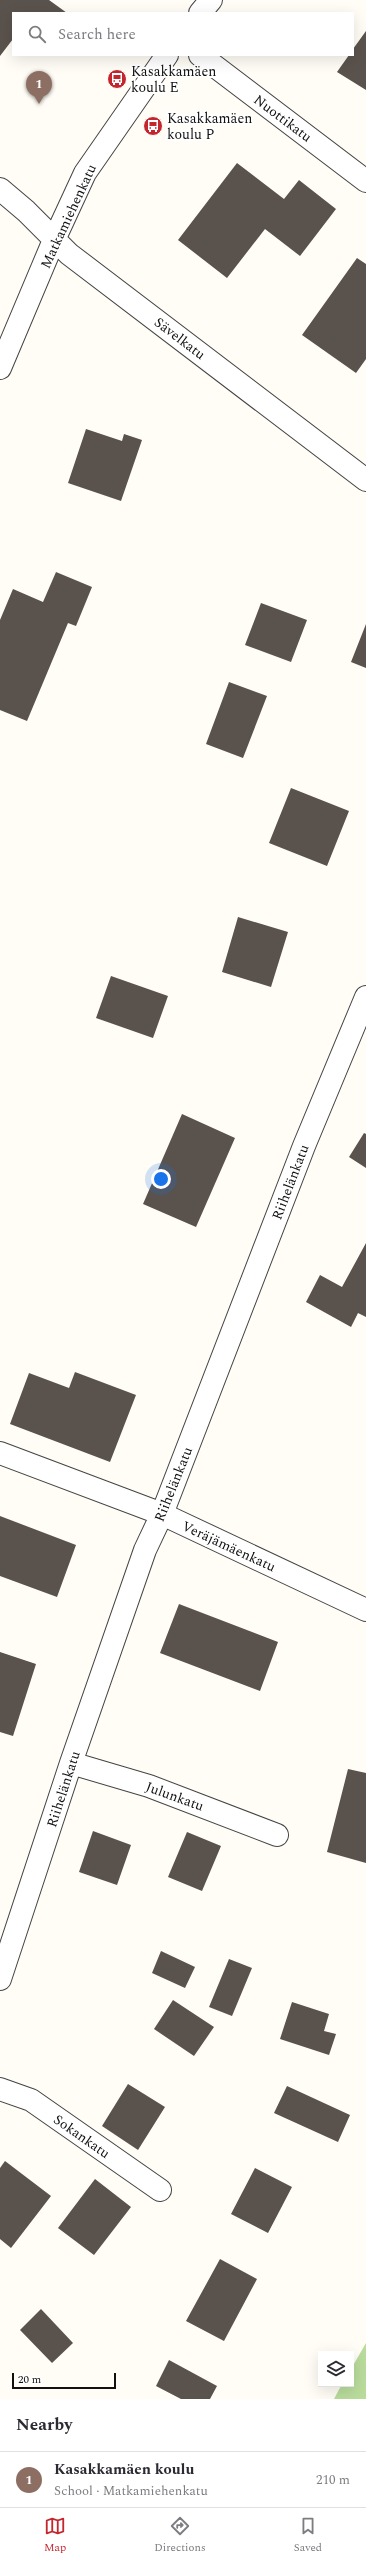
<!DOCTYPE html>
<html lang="en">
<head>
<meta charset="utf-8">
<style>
  body { margin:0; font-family:Spectral,serif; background:#f7f7f7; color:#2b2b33 }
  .controls { position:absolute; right:12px; bottom:12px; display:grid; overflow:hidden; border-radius:0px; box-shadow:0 4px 16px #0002 }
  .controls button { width:36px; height:36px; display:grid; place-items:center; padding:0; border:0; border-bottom:1px solid #e1e1e2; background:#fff; color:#2b2b33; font:20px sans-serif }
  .scale { position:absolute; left:12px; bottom:10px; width:104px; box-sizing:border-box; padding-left:4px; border:2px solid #111; border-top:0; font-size:11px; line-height:14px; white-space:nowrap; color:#111; -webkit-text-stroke:3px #fff; paint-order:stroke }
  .you { position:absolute; left:161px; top:1179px; width:14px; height:14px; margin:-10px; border:3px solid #fff; border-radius:50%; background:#1a73e8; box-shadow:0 0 0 6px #1a73e833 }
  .badge { display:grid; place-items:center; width:26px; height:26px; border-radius:50%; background:#c4262e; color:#fff; font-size:13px; font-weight:700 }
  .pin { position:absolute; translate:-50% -33px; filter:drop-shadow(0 1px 2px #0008) }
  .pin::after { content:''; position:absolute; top:21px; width:14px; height:12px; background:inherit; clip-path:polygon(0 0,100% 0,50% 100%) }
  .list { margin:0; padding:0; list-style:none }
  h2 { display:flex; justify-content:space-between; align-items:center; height:52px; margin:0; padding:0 16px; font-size:17px }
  h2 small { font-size:13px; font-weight:400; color:#7c7c81 }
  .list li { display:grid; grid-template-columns:26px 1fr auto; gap:12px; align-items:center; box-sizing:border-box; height:56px; padding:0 16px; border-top:1px solid #e1e1e2 }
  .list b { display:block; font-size:15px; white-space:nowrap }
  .list p { margin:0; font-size:13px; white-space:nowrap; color:#7c7c81 }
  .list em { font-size:13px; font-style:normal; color:#7c7c81 }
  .icon { flex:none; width:22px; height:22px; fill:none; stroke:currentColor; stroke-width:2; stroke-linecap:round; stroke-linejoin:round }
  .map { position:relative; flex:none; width:366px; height:2399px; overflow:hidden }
  .search { position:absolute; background:#fff; box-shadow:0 4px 16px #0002; left:12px; right:12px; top:12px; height:44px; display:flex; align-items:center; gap:10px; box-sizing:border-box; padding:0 14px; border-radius:0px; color:#7c7c81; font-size:15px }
  .sheet { height:108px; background:#fff }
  nav { display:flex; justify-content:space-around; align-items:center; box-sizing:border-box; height:56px; border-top:1px solid #e1e1e2; background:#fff; font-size:11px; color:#7c7c81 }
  nav a { display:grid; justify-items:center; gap:2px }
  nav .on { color:#c4262e }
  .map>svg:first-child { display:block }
  .forest { fill:#b9dc9c }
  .building { fill:#5a524d }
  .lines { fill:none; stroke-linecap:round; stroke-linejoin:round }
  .minor-casing { stroke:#444; stroke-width:24 }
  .minor { stroke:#fff; stroke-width:22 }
  .labels { text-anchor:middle; stroke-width:4; stroke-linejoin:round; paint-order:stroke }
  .poi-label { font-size:14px; fill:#111; stroke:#fff; text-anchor:start }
  .street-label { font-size:14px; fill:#111; stroke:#fff }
</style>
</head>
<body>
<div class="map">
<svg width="366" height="2399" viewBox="0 0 366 2399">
  <rect width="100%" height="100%" fill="#fffdf5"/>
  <path class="forest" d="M 366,2343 L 366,2399 L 334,2399 L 342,2384 L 351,2384 L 351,2369 Z"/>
  <path class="building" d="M 0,0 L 49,0 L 67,13 L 13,13 L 13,39 L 0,56 Z
    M 366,31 L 366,90 L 337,72 L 349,55 L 353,55 L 353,49 Z
    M 237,163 L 284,199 L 299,180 L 336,209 L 300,256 L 265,229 L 227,278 L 178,240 Z
    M 357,258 L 366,264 L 366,359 L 356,373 L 302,335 Z
    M 86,429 L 122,441 L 124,434 L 142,440 L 121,501 L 68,483 Z
    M 56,572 L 92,587 L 76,626 L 68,623 L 27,721 L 0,710 L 0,620 L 13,589 L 43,602 Z
    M 261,603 L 307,620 L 291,662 L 245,645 Z
    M 366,624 L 366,668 L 351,662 Z
    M 229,682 L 267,696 L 243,758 L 206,744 Z
    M 291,788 L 349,811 L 327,866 L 269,843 Z
    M 238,917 L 288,932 L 271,987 L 222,972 Z
    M 111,976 L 168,996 L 153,1038 L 96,1018 Z
    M 182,1114 L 235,1138 L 196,1227 L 143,1204 Z
    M 364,1133 L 366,1134 L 366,1168 L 349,1157 Z
    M 366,1243 L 366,1317 L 358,1313 L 351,1327 L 306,1302 L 320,1275 L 342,1287 Z
    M 75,1372 L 136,1395 L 110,1462 L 10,1424 L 29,1373 L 69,1388 Z
    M 0,1516 L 76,1545 L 57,1597 L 0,1576 Z
    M 179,1604 L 278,1642 L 260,1691 L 160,1653 Z
    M 0,1652 L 36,1664 L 13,1736 L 0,1732 Z
    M 348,1769 L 366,1773 L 366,1863 L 327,1852 Z
    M 93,1831 L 131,1845 L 117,1885 L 79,1872 Z
    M 187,1832 L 221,1846 L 202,1891 L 168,1877 Z
    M 161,1951 L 195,1967 L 185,1988 L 152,1973 Z
    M 229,1959 L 252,1968 L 232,2016 L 209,2007 Z
    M 173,2000 L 214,2027 L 194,2056 L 154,2029 Z
    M 292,2002 L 329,2014 L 324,2031 L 336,2034 L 329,2055 L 280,2039 Z
    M 128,2084 L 165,2107 L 138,2150 L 102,2126 Z
    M 287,2086 L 350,2115 L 338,2142 L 274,2113 Z
    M 5,2161 L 51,2196 L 11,2248 L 0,2239 L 0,2168 Z
    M 255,2168 L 292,2187 L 268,2233 L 231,2214 Z
    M 95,2179 L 131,2207 L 94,2255 L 58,2228 Z
    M 220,2259 L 257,2279 L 224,2341 L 186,2321 Z
    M 41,2309 L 73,2343 L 52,2363 L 20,2330 Z
    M 169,2360 L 217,2386 L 210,2399 L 181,2399 L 156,2386 Z"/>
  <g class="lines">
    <g class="minor-casing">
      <path id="minor" d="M 200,13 L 211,0
        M 200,55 L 366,181
        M 0,189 L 26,211 L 69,254 L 366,480
        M 0,368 L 54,240 L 85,173 L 167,55
        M 0,1453 L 162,1514 L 366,1610
        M 71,1763 L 149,1786 L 277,1835
        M 0,1979 L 71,1763 L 145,1550 L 162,1514 L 304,1146 L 366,997
        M 0,2089 L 31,2100 L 160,2190"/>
    </g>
    <use href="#minor" class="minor"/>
  </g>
  <defs>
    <g id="bus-disc" transform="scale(1)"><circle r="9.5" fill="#c4262e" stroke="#fff"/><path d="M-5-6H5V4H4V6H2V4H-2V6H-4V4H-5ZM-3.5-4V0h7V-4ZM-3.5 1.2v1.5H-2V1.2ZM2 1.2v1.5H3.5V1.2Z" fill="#fff"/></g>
  </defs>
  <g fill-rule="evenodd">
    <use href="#bus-disc" x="117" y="79"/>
    <use href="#bus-disc" x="153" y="126"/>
  </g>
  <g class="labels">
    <g class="poi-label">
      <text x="131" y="76">Kasakkamäen<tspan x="131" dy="16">koulu E</tspan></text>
      <text x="167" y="123">Kasakkamäen<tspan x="167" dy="16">koulu P</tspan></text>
    </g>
    <g class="street-label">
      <text transform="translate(283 118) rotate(37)" y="5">Nuottikatu</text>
      <text transform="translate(68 216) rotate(-65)" y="5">Matkamiehenkatu</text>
      <text transform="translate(180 338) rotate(37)" y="5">Sävelkatu</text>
      <text transform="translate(290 1182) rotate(-69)" y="5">Riihelänkatu</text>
      <text transform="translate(173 1484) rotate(-68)" y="5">Riihelänkatu</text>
      <text transform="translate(229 1546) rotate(25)" y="5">Veräjämäenkatu</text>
      <text transform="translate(63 1789) rotate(-72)" y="5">Riihelänkatu</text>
      <text transform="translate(175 1796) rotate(20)" y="5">Julunkatu</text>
      <text transform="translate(82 2136) rotate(35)" y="5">Sokankatu</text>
    </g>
  </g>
</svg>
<div class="controls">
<button><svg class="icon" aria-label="layers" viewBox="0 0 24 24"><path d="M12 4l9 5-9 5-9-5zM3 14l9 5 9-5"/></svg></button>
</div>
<div class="scale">20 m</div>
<div class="you"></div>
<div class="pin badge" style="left:39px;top:104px;background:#8d6e63">1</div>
<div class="search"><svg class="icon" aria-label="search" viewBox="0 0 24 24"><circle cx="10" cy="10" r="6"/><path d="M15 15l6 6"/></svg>Search here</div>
</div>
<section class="sheet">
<h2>Nearby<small></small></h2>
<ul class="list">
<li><span class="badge" style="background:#8d6e63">1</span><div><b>Kasakkamäen koulu</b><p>School · Matkamiehenkatu</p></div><em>210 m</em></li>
</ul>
</section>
<nav>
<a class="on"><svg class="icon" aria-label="map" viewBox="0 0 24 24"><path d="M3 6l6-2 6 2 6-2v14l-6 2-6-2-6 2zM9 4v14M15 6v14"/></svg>Map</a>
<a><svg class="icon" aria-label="directions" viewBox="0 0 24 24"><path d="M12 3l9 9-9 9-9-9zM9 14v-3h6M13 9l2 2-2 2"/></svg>Directions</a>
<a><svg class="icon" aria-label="saved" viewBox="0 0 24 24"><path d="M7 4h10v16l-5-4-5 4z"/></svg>Saved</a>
</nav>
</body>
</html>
